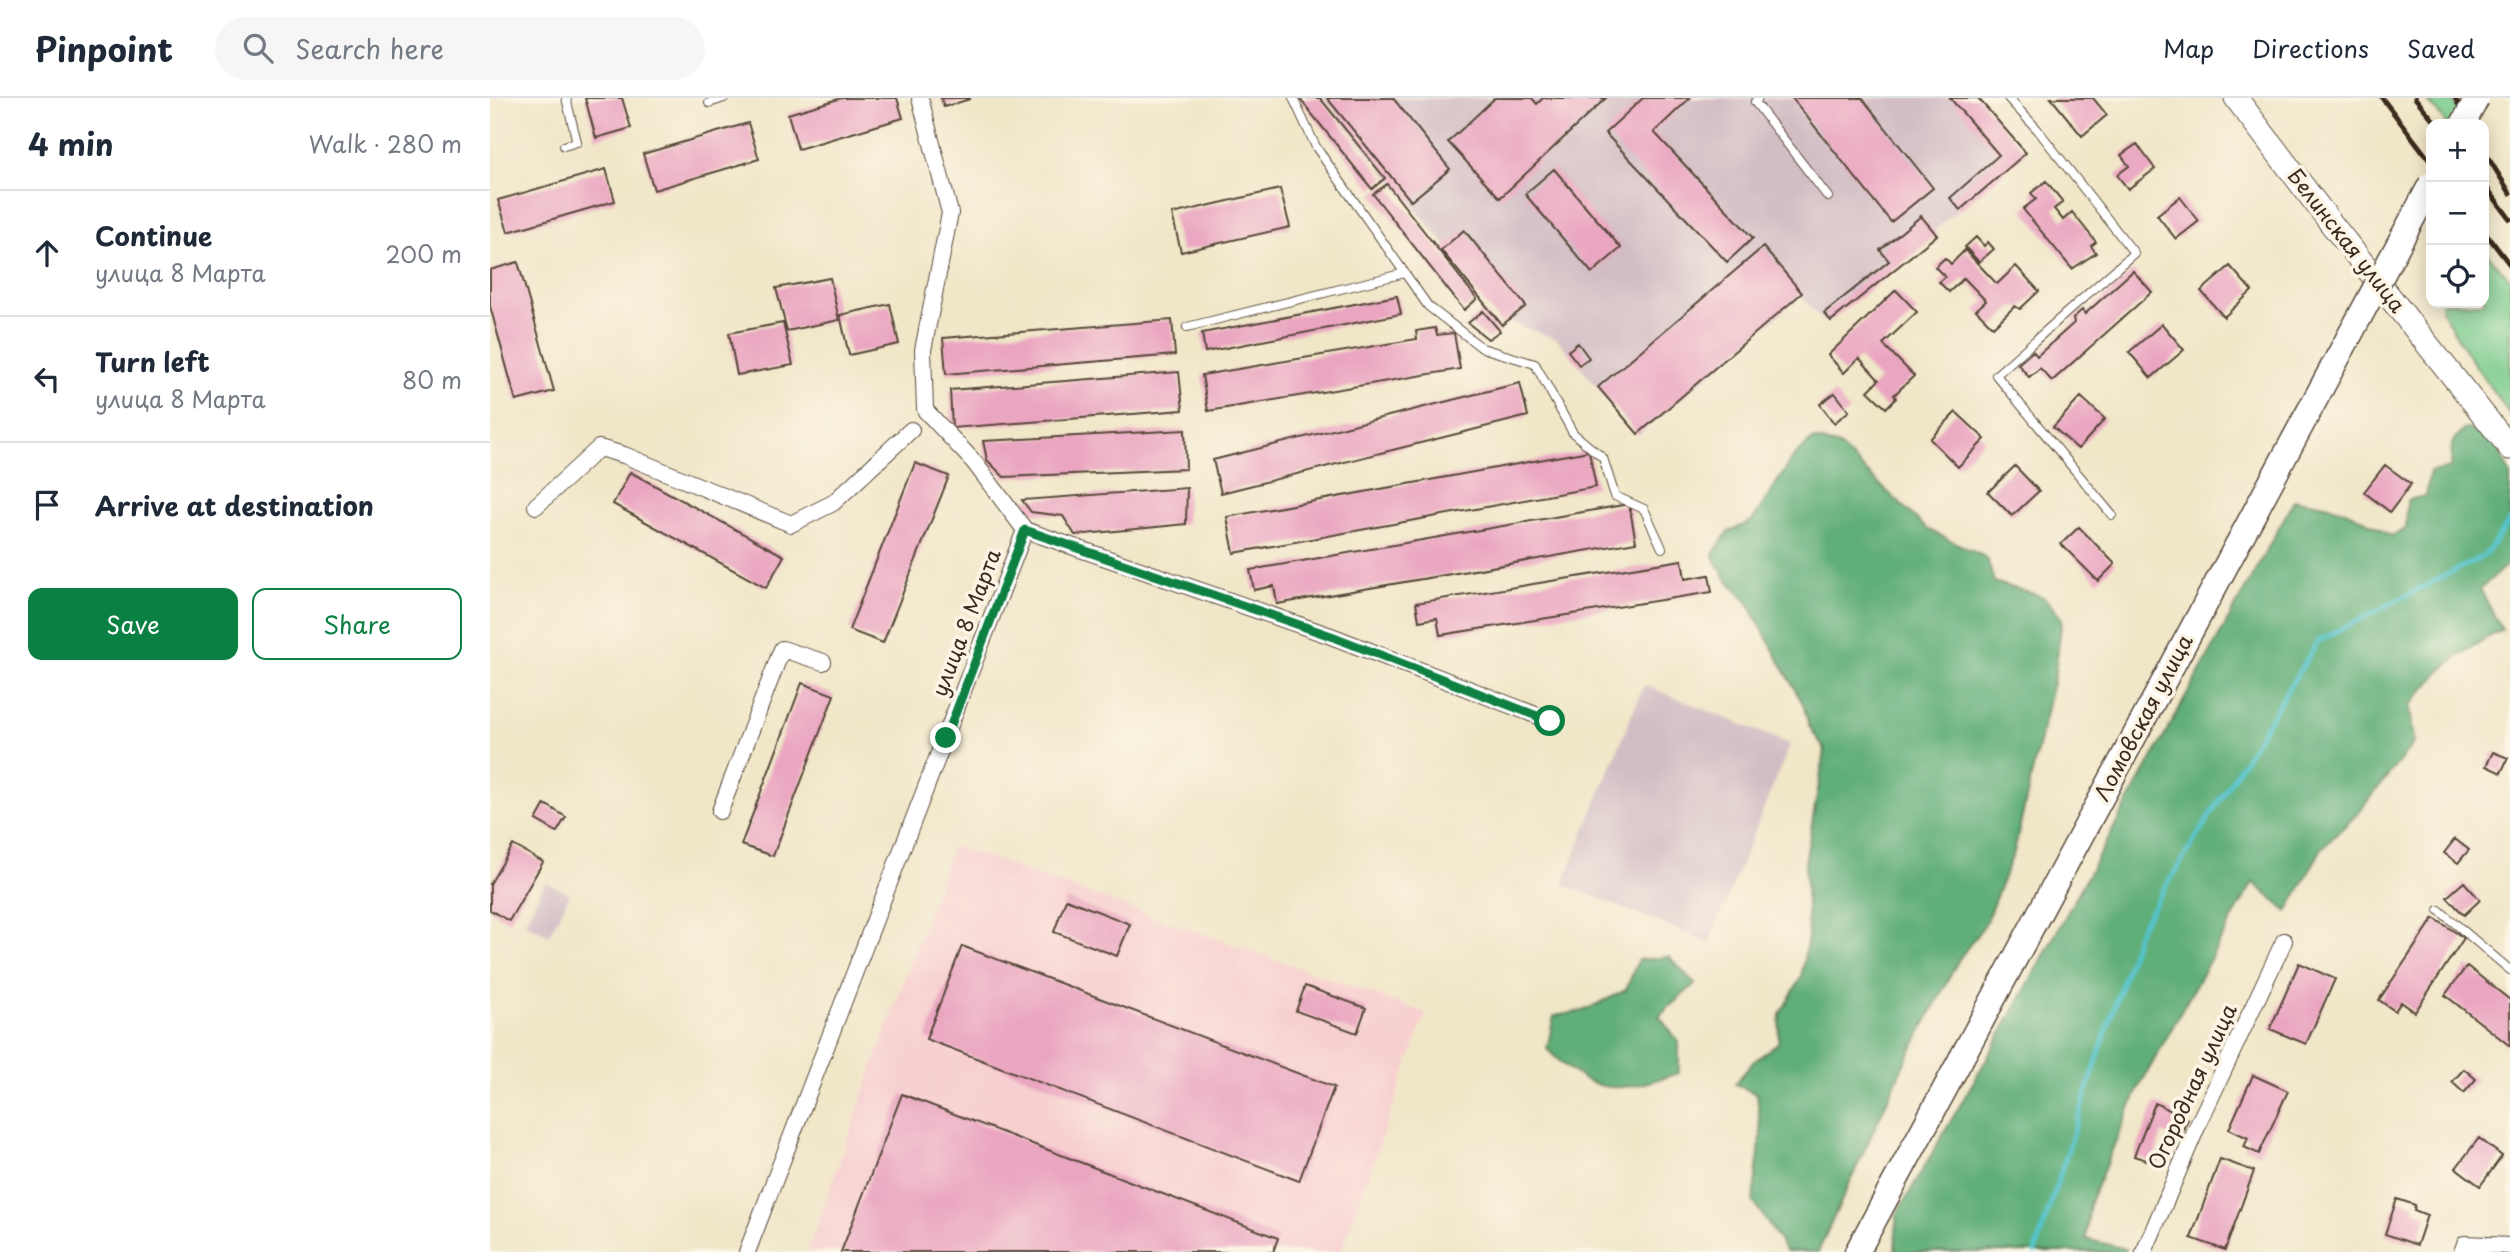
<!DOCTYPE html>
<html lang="en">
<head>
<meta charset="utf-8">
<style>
  body { margin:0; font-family:"Playpen Sans",sans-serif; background:#f6f6f7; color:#1f2937 }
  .controls { position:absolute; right:21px; top:21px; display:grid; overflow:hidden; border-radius:14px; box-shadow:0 4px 18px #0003 }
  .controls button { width:63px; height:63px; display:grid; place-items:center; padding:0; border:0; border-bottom:2px solid #e0e1e3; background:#fff; color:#1f2937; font:35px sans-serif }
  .stop { position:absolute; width:21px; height:21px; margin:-16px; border:5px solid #0b8043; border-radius:50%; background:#fff }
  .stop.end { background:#0b8043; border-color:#fff; box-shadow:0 2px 7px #0008 }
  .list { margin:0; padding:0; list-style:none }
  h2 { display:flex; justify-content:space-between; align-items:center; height:91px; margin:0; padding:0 28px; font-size:30px }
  h2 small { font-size:23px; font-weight:400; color:#747a83 }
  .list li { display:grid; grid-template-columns:46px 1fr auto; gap:21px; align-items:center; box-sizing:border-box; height:126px; padding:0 28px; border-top:2px solid #e0e1e3 }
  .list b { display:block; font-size:26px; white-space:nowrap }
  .list p { margin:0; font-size:23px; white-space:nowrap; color:#747a83 }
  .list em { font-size:23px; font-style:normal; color:#747a83 }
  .actions { display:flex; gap:14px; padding:21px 28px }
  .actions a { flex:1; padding:16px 0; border:2px solid #0b8043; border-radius:14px; text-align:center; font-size:24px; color:#0b8043 }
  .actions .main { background:#0b8043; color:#fff }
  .icon { flex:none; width:38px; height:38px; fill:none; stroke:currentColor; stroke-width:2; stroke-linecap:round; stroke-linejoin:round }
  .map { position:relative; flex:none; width:2020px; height:1154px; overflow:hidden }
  header { display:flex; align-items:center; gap:42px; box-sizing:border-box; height:98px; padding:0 35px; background:#fff; border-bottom:2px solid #e0e1e3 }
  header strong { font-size:33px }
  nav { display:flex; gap:38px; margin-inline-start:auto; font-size:24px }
  .search { width:490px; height:63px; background:#f6f6f7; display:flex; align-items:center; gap:18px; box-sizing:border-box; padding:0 24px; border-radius:38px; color:#747a83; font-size:26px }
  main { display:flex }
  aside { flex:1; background:#fff }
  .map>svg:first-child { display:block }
  .built { fill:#f7cfd0 }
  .industrial { fill:#d2bdc5 }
  .green { fill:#77ca8c; stroke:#597a55; stroke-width:2 }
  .forest { fill:#61ae78; stroke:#4e6c4b; stroke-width:2 }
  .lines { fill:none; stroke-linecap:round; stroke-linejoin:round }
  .stream { stroke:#55c3c9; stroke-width:5 }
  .building { fill:#eaa6c1 }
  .lane-casing { stroke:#564638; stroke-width:10 }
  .street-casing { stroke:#564638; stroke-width:18 }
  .secondary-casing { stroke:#564638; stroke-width:25 }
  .primary-casing { stroke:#564638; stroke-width:27 }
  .lane { stroke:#fff; stroke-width:8 }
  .street { stroke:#fff; stroke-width:16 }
  .secondary { stroke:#fff; stroke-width:23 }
  .primary { stroke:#fff; stroke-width:24 }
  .rail { stroke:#3b2a1e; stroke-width:5 }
  .primary-bridge-casing { stroke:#564638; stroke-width:27; stroke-linecap:butt }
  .primary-bridge { stroke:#fff; stroke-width:24 }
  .route { stroke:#0b8043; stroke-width:9 }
  .labels { text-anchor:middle; stroke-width:7; stroke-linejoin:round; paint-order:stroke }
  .street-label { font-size:21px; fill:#3b2a1e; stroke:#fcf5e5 }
</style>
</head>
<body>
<header>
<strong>Pinpoint</strong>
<div class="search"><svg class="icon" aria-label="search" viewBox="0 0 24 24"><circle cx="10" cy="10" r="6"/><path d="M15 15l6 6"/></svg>Search here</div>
<nav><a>Map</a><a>Directions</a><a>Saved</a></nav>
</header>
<main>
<aside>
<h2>4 min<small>Walk · 280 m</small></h2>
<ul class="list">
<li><svg class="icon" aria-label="ahead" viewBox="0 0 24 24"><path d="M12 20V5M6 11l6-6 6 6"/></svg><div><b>Continue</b><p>улица 8 Марта</p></div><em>200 m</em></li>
<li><svg class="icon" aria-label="left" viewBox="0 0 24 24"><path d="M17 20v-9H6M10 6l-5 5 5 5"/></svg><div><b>Turn left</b><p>улица 8 Марта</p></div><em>80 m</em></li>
<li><svg class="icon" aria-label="arrive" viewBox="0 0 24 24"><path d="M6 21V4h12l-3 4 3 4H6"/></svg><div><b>Arrive at destination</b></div></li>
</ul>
<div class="actions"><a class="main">Save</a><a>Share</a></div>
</aside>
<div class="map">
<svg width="2020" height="1154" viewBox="0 0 2020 1154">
  <rect width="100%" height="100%" fill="#fcf5e5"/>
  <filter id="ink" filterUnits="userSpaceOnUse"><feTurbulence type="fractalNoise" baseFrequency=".0143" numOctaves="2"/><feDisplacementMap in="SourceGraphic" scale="14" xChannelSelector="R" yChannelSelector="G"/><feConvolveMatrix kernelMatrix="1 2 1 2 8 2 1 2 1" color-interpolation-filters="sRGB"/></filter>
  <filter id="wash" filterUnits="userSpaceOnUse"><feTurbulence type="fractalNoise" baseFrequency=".00686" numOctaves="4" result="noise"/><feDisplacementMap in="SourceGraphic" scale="28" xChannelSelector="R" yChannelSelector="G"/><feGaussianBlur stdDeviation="1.57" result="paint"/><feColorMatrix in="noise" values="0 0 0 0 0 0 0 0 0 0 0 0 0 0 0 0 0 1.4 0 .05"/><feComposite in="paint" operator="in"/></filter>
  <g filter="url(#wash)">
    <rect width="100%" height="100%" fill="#f0e6c8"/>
    <path class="built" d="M 462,747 L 936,915 L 851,1154 L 317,1154 Z"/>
    <path class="industrial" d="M 833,0 L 1487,0 L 1534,56 L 1335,225 L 1311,198 L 1148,337 L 1067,241 L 1021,225 Z
      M 1154,587 L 1300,646 L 1219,845 L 1073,786 Z
      M 55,784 L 80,796 L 59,837 L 35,825 Z"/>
    <path class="green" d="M 1935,0 L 1960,0 L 1972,15 L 1963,26 L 1957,26 Z
      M 1994,153 L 2020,181 L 2020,317 L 1978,257 L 1951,211 L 1951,205 L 1994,205 Z"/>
    <path class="forest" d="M 1975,330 L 2004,342 L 2020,376 L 2020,464 L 1990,491 L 2012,532 C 1969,553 1950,571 1920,608 L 1924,645 L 1868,715 L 1832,750 L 1797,814 L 1763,784 L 1648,991 L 1600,1104 L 1596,1141 L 1636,1151 L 1635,1154 L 1405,1154 L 1407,1116 L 1503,950 L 1804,402 C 1849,407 1863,414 1901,438 L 1916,431 L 1917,402 L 1936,398 L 1940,374 L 1961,370 L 1962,345 Z
      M 1324,341 L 1349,348 L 1437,431 L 1497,460 L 1504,484 L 1554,499 L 1572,521 L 1565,575 L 1524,754 L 1495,826 L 1469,861 L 1412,970 L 1328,1154 L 1296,1153 L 1263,1103 L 1271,1037 L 1267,996 L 1245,986 L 1264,963 L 1288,945 L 1290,916 L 1311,880 L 1318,838 L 1315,765 L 1335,652 L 1319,628 L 1313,606 L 1257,503 L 1234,478 L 1223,456 L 1238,434 L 1262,423 L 1305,357 Z
      M 1179,859 L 1205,886 L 1169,918 L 1189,944 L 1189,975 C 1126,995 1106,1000 1057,951 L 1064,918 L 1093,913 L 1136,892 L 1148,862 Z"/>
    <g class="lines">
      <path class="stream" d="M 1545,1154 L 1649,832 L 1828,543 L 1995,457 L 2020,422"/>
    </g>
    <g id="blocks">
      <path class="building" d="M 95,0 L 132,0 L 141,30 L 106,40 Z
        M 352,0 L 407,0 L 413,20 L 308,51 L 298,16 Z
        M 451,0 L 480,0 L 480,1 L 454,9 Z
        M 809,0 L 830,0 L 895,80 L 882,91 Z
        M 837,0 L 903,0 L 960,71 L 921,103 Z
        M 1005,0 L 1042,0 L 1047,6 L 1053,0 L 1116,0 L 1010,100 L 958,44 Z
        M 1153,0 L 1200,0 L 1164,34 L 1263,140 L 1237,164 L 1115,35 Z
        M 1302,0 L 1372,0 L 1443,90 L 1401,124 Z
        M 1460,0 L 1488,0 L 1536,55 L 1470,112 L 1460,100 L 1509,57 Z
        M 1561,0 L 1603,0 L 1617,17 L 1592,38 Z
        M 258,25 L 269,61 L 164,92 L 153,56 Z
        M 1647,46 L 1665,71 L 1638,91 L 1627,77 L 1639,68 L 1631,57 Z
        M 116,71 L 125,103 L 18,134 L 8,102 Z
        M 1064,71 L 1131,150 L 1102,175 L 1035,96 Z
        M 1556,83 L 1573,104 L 1564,111 L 1573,122 L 1582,114 L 1606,144 L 1601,148 L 1606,155 L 1582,171 L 1533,111 L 1546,101 L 1541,95 Z
        M 897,86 L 987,201 L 974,212 L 883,96 Z
        M 790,91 L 800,129 L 691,154 L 682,116 Z
        M 1690,99 L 1709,123 L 1686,141 L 1667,117 Z
        M 1431,118 L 1447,137 L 1341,223 L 1334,215 L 1399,163 L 1390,152 Z
        M 974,132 L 1036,208 L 1012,227 L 951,152 Z
        M 1486,139 L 1494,148 L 1498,144 L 1504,151 L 1489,164 L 1475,149 Z
        M 1273,149 L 1312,195 L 1148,336 L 1108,289 Z
        M 1475,152 L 1507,186 L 1526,168 L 1549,193 L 1530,211 L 1525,208 L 1503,229 L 1486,212 L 1496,203 L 1474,180 L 1459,194 L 1449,184 L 1455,179 L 1445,169 L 1455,160 L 1461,166 Z
        M 28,164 L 64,293 L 26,303 L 0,208 L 0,172 Z
        M 1740,168 L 1762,193 L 1734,219 L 1711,193 Z
        M 1643,173 L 1662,194 L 1562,283 L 1550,270 L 1539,279 L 1528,266 L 1543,253 L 1547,258 L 1584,225 L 1583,220 L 1592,212 L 1595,216 Z
        M 340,180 L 349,222 L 297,233 L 286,190 Z
        M 1406,192 L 1427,214 L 1393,246 L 1424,278 L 1404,297 L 1406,300 L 1396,310 L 1378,293 L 1389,282 L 1369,260 L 1354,275 L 1338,257 Z
        M 907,198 L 911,216 L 715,254 L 712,235 Z
        M 400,206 L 409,246 L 359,257 L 350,217 Z
        M 993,213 L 1010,233 L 998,241 L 978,225 Z
        M 682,222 L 685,257 L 456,276 L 453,240 Z
        M 293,225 L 303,267 L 247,277 L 239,235 Z
        M 1672,226 L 1694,252 L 1661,280 L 1639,254 Z
        M 945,230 L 947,237 L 964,235 L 970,271 L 718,313 L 712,277 L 927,241 L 926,233 Z
        M 1088,245 L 1099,260 L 1089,267 L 1078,253 Z
        M 689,274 L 693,312 L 462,330 L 460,292 Z
        M 1030,285 L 1038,318 L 731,395 L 723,362 Z
        M 1345,295 L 1359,313 L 1344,325 L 1330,306 Z
        M 1591,299 L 1615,321 L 1588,351 L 1563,329 Z
        M 1466,314 L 1495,341 L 1468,369 L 1440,341 Z
        M 695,332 L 696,371 L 514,379 L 497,362 L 493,343 Z
        M 1099,353 L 1106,389 L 744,455 L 737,419 Z
        M 425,365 L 459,378 L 393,545 L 359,532 Z
        M 1895,367 L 1921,386 L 1900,414 L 1874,394 Z
        M 1525,368 L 1549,393 L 1522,418 L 1498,394 Z
        M 140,374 L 294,458 L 276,490 L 123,406 Z
        M 697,390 L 696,426 L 585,437 L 573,418 L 541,414 L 532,402 Z
        M 1139,406 L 1146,444 L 787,506 L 784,488 L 764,492 L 760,472 Z
        M 1589,429 L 1625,466 L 1608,483 L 1571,446 Z
        M 1192,462 L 1195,481 L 1219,477 L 1222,494 L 950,537 L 947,520 L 929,523 L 926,505 Z
        M 312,585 L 344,597 L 283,758 L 251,747 Z
        M 2003,654 L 2018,660 L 2011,675 L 1996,668 Z
        M 55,706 L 76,719 L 67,734 L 46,722 Z
        M 1965,741 L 1979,752 L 1968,765 L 1954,755 Z
        M 23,747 L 53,764 L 19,823 L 0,812 L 0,786 Z
        M 1974,784 L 1990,802 L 1974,817 L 1957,799 Z
        M 576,801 L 640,826 L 627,858 L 564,834 Z
        M 1944,820 L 1974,840 L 1925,914 L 1911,904 L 1905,913 L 1889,902 Z
        M 472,848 L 844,989 L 809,1083 L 436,941 Z
        M 1809,865 L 1845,881 L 1816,946 L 1780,931 Z
        M 1977,868 L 2020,902 L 2020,948 L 1955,897 Z
        M 815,888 L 876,910 L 867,935 L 806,913 Z
        M 1974,971 L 1986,981 L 1974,995 L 1962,984 Z
        M 1763,977 L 1798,993 L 1769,1056 L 1754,1049 L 1758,1040 L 1739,1031 Z
        M 412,996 L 788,1140 L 783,1154 L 351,1154 Z
        M 1665,1005 L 1698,1021 L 1688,1042 L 1672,1035 L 1663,1064 L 1644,1058 Z
        M 1989,1040 L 2012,1058 L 1990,1088 L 1966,1070 Z
        M 1730,1061 L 1764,1073 L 1735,1152 L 1701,1140 Z
        M 1907,1101 L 1925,1107 L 1924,1112 L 1937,1117 L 1927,1147 L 1895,1136 Z"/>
    </g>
  </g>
  <g filter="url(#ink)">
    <use href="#blocks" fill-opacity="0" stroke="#564638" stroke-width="2"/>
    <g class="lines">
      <g class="lane-casing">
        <path id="lane" d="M 803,0 L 826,49 L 938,208 L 992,250 L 1045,266 L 1083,335 L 1113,360 L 1125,398 L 1154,411 L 1172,450
          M 1268,0 L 1265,4 L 1338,99
          M 1518,0 L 1547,31 L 1644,155 L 1506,277 L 1622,417
          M 219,5 L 234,0
          M 74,48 L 87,44 L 76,0
          M 697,229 L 915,175
          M 1949,812 L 2020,872"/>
      </g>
      <g class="street-casing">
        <path id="street" d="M 430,0 L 460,115 L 433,252 L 435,312 L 484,364 L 535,432
          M 46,408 L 109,350 L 134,357 L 301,426 L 343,405 L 421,332
          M 230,713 L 292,551 L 333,564
          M 257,1154 L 535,432 L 841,538 L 1061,623
          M 1654,1154 L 1707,1029 L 1794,843
          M 1972,1154 L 1975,1146 L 2020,1148"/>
      </g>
      <g class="secondary-casing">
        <path id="secondary" d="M 1746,0 L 1840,124 L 2020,350"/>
      </g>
      <g class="primary-casing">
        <path id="primary" d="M 1367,1154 L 1471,961"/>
      </g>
      <use href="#lane" class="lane"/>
      <use href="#street" class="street"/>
      <use href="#secondary" class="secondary"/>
      <use href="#primary" class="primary"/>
      <path class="rail" d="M 1892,0 L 1941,64
        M 1925,0 L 1947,26
        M 1965,0 L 1979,26
        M 1994,53 L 2020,95
        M 1994,86 L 2020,121
        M 1994,133 L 2020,167"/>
      <g class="primary-bridge-casing">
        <path id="primary-bridge" d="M 1973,26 L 1987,0
          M 1471,961 L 1941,86"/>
      </g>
      <use href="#primary-bridge" class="primary-bridge"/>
    </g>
  </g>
  <g class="lines" filter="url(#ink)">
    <path class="route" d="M 456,640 L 535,432 L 841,538 L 1060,623"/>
  </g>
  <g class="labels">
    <g class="street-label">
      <text transform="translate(1856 143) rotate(52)" y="7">Белинская улица</text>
      <text transform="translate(477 525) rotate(-69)" y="7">улица 8 Марта</text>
      <text transform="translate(1654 620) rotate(-62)" y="7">Ломовская улица</text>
      <text transform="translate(1703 989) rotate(-65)" y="7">Огородная улица</text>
    </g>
  </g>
</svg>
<div class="controls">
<button>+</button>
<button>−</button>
<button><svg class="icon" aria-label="locate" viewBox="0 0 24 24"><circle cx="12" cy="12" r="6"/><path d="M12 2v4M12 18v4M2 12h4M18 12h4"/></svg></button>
</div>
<div class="stop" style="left:1060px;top:623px"></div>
<div class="stop end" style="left:456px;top:640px"></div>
</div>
</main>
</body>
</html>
